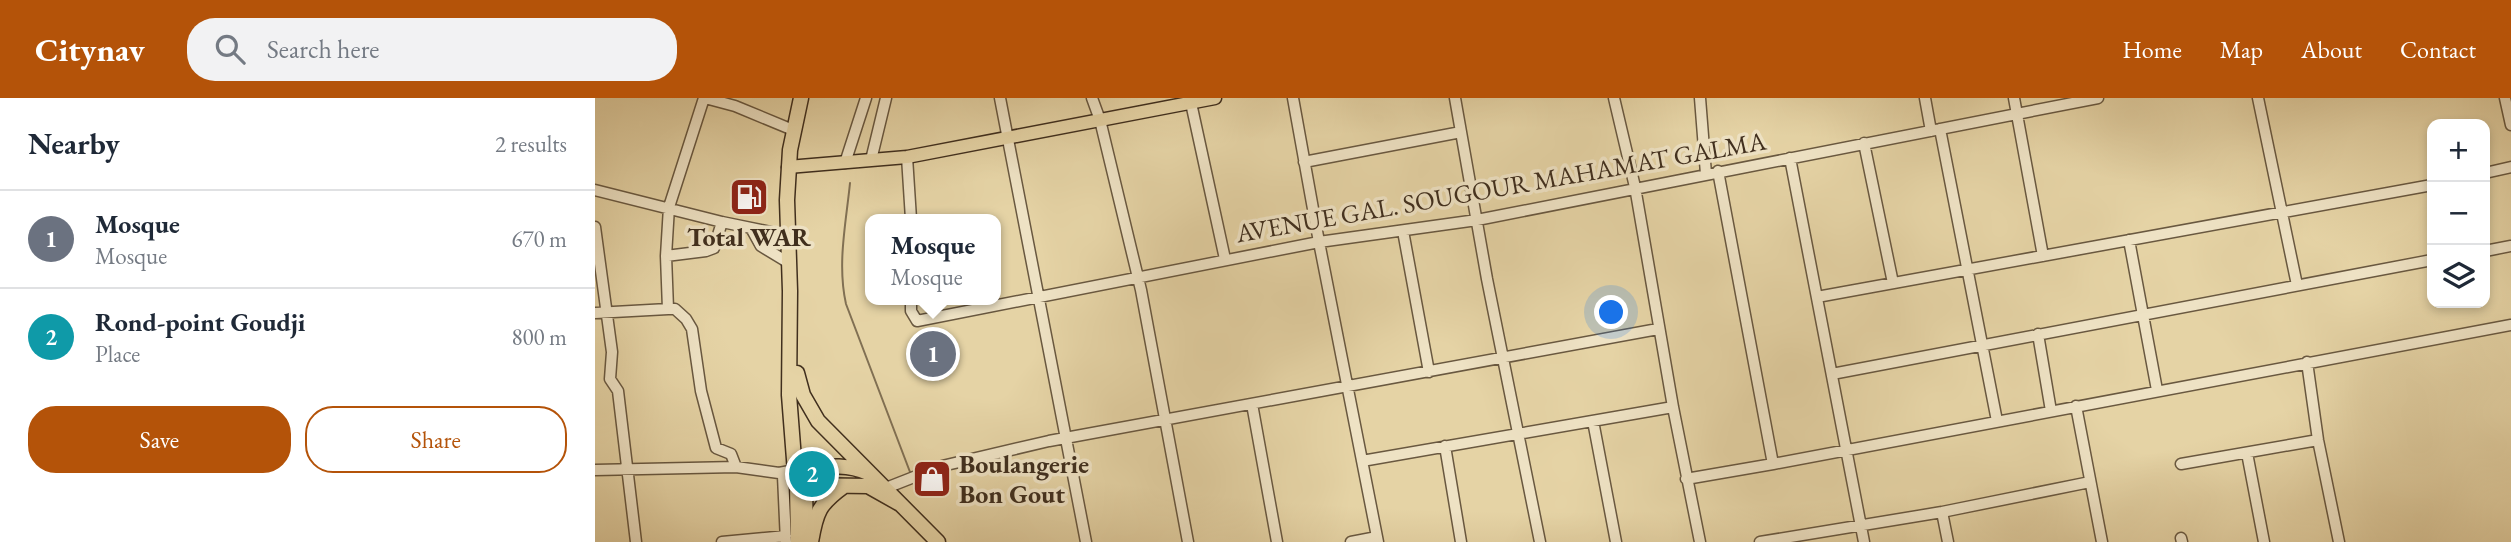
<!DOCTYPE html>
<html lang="en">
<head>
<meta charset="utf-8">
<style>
  body { margin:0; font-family:"EB Garamond",serif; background:#f2f2f3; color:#1f2937 }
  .controls { position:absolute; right:21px; top:21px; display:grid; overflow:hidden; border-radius:14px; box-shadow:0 4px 10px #0003 }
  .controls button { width:63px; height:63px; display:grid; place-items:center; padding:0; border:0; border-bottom:2px solid #e0e1e3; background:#fff; color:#1f2937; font:35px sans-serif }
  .you { position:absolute; left:1017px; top:215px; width:24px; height:24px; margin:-18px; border:5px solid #fff; border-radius:50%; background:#1a73e8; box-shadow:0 0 0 10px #1a73e833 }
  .badge { display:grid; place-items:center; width:46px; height:46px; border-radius:50%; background:#b45309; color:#fff; font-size:23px; font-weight:700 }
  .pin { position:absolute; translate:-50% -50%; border:4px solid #fff; box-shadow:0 2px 7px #0006 }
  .popup { position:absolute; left:270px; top:116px; width:136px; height:91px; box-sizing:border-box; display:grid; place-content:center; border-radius:14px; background:#fff; filter:drop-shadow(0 2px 5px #0005); font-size:23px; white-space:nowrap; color:#747a83 }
  .popup b { font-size:26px; color:#1f2937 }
  .popup::after { content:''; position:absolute; left:50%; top:100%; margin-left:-14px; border:14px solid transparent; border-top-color:#fff }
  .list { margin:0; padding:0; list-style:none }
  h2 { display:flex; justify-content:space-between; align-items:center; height:91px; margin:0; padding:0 28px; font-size:30px }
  h2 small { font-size:23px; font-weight:400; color:#747a83 }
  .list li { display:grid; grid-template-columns:46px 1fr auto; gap:21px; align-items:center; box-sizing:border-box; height:98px; padding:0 28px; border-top:2px solid #e0e1e3 }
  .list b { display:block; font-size:26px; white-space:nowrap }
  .list p { margin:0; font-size:23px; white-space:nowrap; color:#747a83 }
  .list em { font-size:23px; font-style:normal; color:#747a83 }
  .actions { display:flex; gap:14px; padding:21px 28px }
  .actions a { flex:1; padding:16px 0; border:2px solid #b45309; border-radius:28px; text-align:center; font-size:24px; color:#b45309 }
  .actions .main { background:#b45309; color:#fff }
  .icon { flex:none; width:38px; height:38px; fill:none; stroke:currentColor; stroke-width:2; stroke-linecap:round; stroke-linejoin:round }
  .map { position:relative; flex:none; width:1916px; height:444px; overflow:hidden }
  header { display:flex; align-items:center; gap:42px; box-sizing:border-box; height:98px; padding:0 35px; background:#b45309; color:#fff }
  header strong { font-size:33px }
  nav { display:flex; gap:38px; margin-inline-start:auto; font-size:24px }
  .search { width:490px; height:63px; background:#f2f2f3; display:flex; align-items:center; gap:18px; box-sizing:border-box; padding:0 24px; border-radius:28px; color:#747a83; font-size:26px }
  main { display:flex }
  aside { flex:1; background:#fff }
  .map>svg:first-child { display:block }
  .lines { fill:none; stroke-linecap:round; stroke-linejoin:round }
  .stream { stroke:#817053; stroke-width:2 }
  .minor-casing { stroke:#695840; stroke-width:13 }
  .major-casing { stroke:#402f1e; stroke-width:15 }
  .highway-casing { stroke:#402f1e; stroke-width:17 }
  .minor { stroke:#eee2c4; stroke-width:10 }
  .major { stroke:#e5d3a5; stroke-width:12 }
  .highway { stroke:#e5d3a5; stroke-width:14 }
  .labels { text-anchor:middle; stroke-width:7; stroke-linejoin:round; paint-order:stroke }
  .street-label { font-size:26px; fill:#402f1e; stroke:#eee2c4 }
  .poi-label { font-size:26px; font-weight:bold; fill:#402f1e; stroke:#eee2c4 }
</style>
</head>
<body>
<header>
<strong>Citynav</strong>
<div class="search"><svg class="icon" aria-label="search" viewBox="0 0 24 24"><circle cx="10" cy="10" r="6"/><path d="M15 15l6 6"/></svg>Search here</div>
<nav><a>Home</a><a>Map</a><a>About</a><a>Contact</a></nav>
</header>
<main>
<aside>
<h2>Nearby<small>2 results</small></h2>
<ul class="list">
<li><span class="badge" style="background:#6b7280">1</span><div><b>Mosque</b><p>Mosque</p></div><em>670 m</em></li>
<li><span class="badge" style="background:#0f9aa8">2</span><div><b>Rond-point Goudji</b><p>Place</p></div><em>800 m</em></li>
</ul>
<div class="actions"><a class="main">Save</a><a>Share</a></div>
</aside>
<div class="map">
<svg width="1916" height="444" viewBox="0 0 1916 444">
  <rect width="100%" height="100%" fill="#e5d3a5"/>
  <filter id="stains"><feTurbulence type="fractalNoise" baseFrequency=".00286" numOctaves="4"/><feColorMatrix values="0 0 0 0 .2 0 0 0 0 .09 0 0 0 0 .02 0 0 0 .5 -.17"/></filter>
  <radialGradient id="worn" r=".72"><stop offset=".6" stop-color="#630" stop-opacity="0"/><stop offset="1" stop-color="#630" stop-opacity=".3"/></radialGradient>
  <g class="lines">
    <path class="stream" d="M 255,85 C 251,125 242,166 251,206 L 315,374"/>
    <g class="minor-casing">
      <path id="minor" d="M 109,0 L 74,109 L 71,158 L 73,211 L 80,211 L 91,221 L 97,231 L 106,293 L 121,350 L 136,356 L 141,369
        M 110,0 L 140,8 L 198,32
        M 405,0 L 491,444
        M 497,0 L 505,22 L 546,192 L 593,444
        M 698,0 L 724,144 L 783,444
        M 860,0 L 892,181 L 945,444
        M 1019,0 L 1040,89 L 1078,309 L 1105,444
        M 1105,0 L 1111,76
        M 1330,0 L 1336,33
        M 1419,0 L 1448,158
        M 1663,0 L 1702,187
        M 1910,0 L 1916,27
        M 596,5 L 630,161
        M 1345,31 L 1402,323
        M 1269,45 L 1298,185
        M 312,59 L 316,121
        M 1195,60 L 1269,444
        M 276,62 L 291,0
        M 709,64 L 866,34
        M 250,65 L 271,0
        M 1890,75 L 1916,69
        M 0,92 L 127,124 L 190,137 L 192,147
        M 0,129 L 17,254 L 15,281 L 23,293 L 41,444
        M 156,130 L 166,148 L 194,165
        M 808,133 L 834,274
        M 1534,142 L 1562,292
        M 1890,153 L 1916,148
        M 71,158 L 111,153 L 119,150 L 127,124
        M 1222,199 L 1837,87
        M 316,202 L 316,213 L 322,223 L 724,144 L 882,122 L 1503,0
        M 0,215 L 73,211
        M 1443,236 L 1456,313
        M 1712,264 L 1723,342 L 1744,444
        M 1237,276 L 1837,162
        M 657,306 L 682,444
        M 1481,308 L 1507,444
        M 998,323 L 1021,444
        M 850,348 L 866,444
        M 1652,355 L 1669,444
        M 767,363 L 1078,309
        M 1178,366 L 1916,227
        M 1586,366 L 1723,342
        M 0,372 L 141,369 L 184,375 L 200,372
        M 188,378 L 191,444
        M 1091,381 L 1178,366 L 1123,73
        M 291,390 L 347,368 L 454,343 L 1063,231
        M 1347,414 L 1353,444
        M 1586,440 L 1587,444
        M 127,444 L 191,438
        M 756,444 L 782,439
        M 1165,444 L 1347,414 L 1495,384"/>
    </g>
    <g class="major-casing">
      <path id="major" d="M 193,69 L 312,59 L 620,0
        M 201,387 L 202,444
        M 211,387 L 212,444"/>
    </g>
    <g class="highway-casing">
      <path id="highway" d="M 206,0 L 195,52 L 192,102 L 195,193 L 194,297 L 201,387 L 273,388 L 305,406
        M 202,275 L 208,297 L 223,323 L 343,444
        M 200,372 C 225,370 249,364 273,375
        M 216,444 C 221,414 224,406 249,388"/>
    </g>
    <use href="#minor" class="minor"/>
    <use href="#major" class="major"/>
    <use href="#highway" class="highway"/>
  </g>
  <defs>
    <g id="fuel-square" transform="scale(2.0125)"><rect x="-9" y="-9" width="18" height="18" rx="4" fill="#8f2418" stroke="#eee2c4"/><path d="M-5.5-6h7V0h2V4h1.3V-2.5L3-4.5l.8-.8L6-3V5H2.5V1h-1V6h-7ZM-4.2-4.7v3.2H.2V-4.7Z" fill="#fff"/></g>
    <g id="shop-square" transform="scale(2.0125)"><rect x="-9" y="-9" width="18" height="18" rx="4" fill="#8f2418" stroke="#eee2c4"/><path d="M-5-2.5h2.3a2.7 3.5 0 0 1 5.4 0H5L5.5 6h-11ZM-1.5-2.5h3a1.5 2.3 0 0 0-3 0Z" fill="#fff"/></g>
  </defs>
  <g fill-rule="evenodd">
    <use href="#fuel-square" x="154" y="99"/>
    <use href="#shop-square" x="337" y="381"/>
  </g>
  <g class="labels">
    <g class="street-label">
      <text transform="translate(906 89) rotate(-10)" y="9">AVENUE GAL. SOUGOUR MAHAMAT GALMA</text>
    </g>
    <g class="poi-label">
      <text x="154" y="148">Total WAR</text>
      <text x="364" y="375" text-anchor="start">Boulangerie<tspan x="364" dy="30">Bon Gout</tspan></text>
    </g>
  </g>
  <rect width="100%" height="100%" filter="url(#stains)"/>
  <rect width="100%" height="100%" fill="url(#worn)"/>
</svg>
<div class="controls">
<button>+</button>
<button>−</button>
<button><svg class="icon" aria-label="layers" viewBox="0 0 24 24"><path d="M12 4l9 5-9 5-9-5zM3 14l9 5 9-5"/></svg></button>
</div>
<div class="you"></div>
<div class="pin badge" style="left:338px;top:256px;background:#6b7280">1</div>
<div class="popup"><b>Mosque</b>Mosque</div>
<div class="pin badge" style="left:217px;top:376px;background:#0f9aa8">2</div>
</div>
</main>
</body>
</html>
